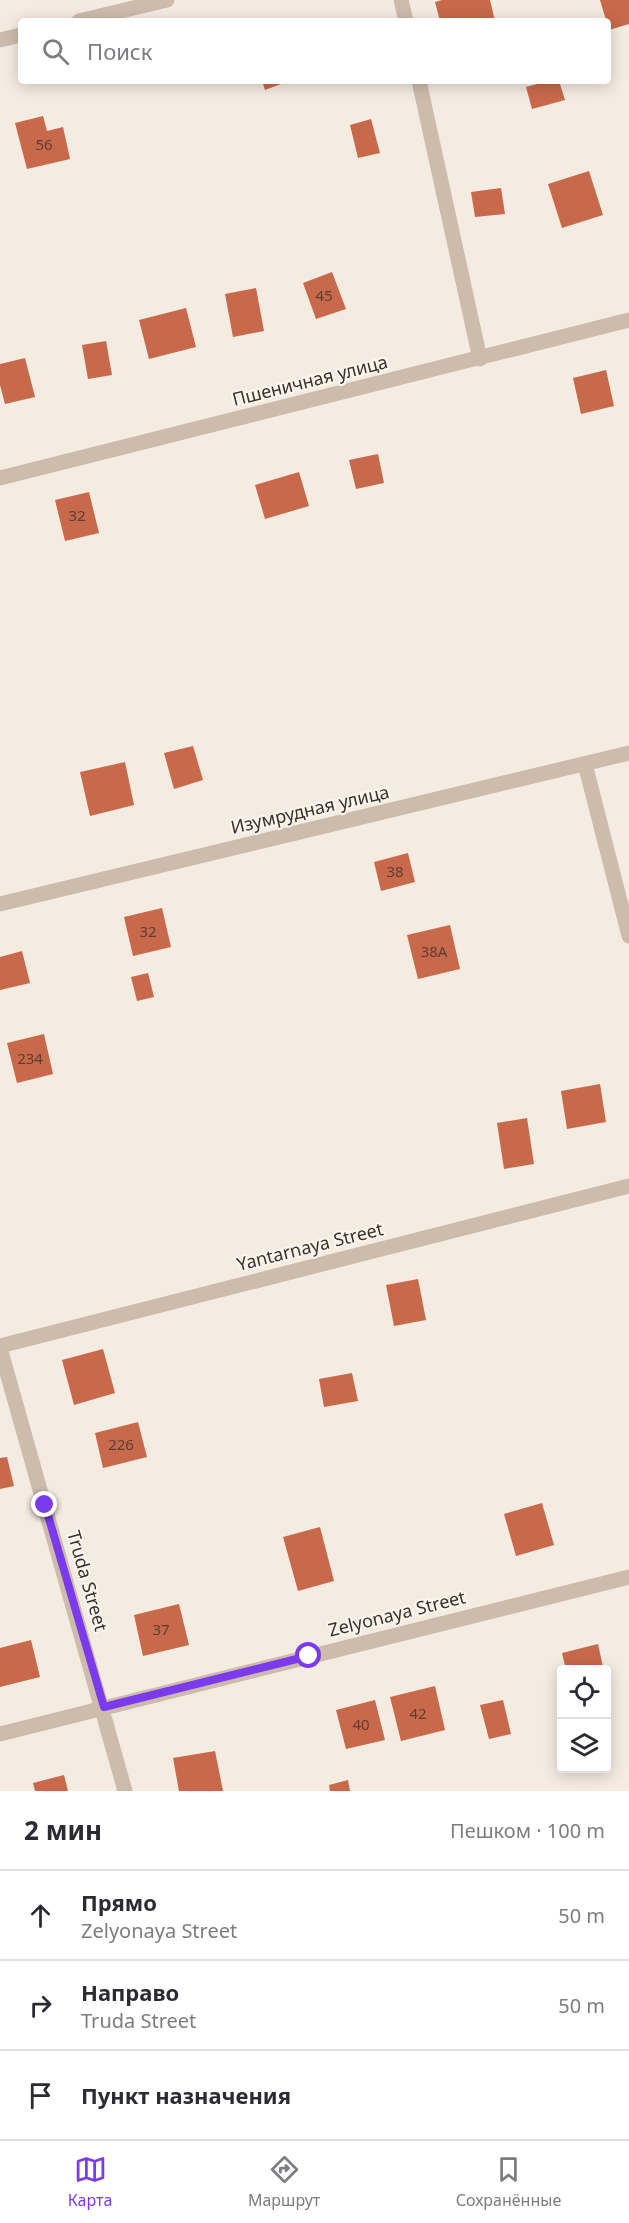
<!DOCTYPE html>
<html lang="ru">
<head>
<meta charset="utf-8">
<style>
  body { margin:0; font-family:"Noto Sans",sans-serif; background:#f7f7f7; color:#2b2b33 }
  .controls { position:absolute; right:18px; bottom:18px; display:grid; overflow:hidden; border-radius:6px; box-shadow:0 3px 15px #0003 }
  .controls button { width:54px; height:54px; display:grid; place-items:center; padding:0; border:0; border-bottom:2px solid #e1e1e2; background:#fff; color:#2b2b33; font:30px sans-serif }
  .stop { position:absolute; width:18px; height:18px; margin:-14px; border:4px solid #7c3aed; border-radius:50%; background:#fff }
  .stop.end { background:#7c3aed; border-color:#fff; box-shadow:0 2px 6px #0008 }
  .list { margin:0; padding:0; list-style:none }
  h2 { display:flex; justify-content:space-between; align-items:center; height:78px; margin:0; padding:0 24px; font-size:26px }
  h2 small { font-size:20px; font-weight:400; color:#7c7c81 }
  .list li { display:grid; grid-template-columns:39px 1fr auto; gap:18px; align-items:center; box-sizing:border-box; height:90px; padding:0 24px; border-top:2px solid #e1e1e2 }
  .list b { display:block; font-size:22px; white-space:nowrap }
  .list p { margin:0; font-size:20px; white-space:nowrap; color:#7c7c81 }
  .list em { font-size:20px; font-style:normal; color:#7c7c81 }
  .icon { flex:none; width:33px; height:33px; fill:none; stroke:currentColor; stroke-width:2; stroke-linecap:round; stroke-linejoin:round }
  .map { position:relative; flex:none; width:629px; height:1791px; overflow:hidden }
  .search { position:absolute; background:#fff; box-shadow:0 3px 15px #0003; left:18px; right:18px; top:18px; height:66px; display:flex; align-items:center; gap:15px; box-sizing:border-box; padding:0 21px; border-radius:6px; color:#7c7c81; font-size:22px }
  .sheet { height:348px; background:#fff }
  nav { display:flex; justify-content:space-around; align-items:center; box-sizing:border-box; height:84px; border-top:2px solid #e1e1e2; background:#fff; font-size:16px; color:#7c7c81 }
  nav a { display:grid; justify-items:center; gap:3px }
  nav .on { color:#7c3aed }
  .map>svg:first-child { display:block }
  .building { fill:#c8694b }
  .lines { fill:none; stroke-linecap:round; stroke-linejoin:round }
  .minor { stroke:#cdbbac; stroke-width:15 }
  .route { stroke:#7c3aed; stroke-width:8 }
  .labels { text-anchor:middle; stroke-width:4.5; stroke-linejoin:round; paint-order:stroke }
  .number-label { font-size:15px; fill:#5e3e33 }
  .street-label { font-size:18px; fill:#3b302b; stroke:#fbf5ee }
</style>
</head>
<body>
<div class="map">
<svg width="629" height="1791" viewBox="0 0 629 1791">
  <rect width="100%" height="100%" fill="#f4ebe1"/>
  <path class="building" d="M 442,0 L 490,0 L 495,21 L 440,21 L 435,2 Z
    M 600,0 L 629,0 L 629,24 L 609,30 Z
    M 262,81 L 289,81 L 265,90 Z
    M 548,81 L 559,81 L 565,100 L 532,109 L 526,87 Z
    M 43,116 L 47,131 L 63,127 L 70,159 L 27,169 L 15,123 Z
    M 371,119 L 380,153 L 358,158 L 350,125 Z
    M 589,171 L 603,215 L 562,228 L 548,184 Z
    M 501,188 L 505,214 L 475,217 L 471,192 Z
    M 332,272 L 346,309 L 316,319 L 303,283 Z
    M 256,288 L 264,331 L 233,337 L 225,294 Z
    M 186,308 L 196,347 L 149,359 L 139,320 Z
    M 106,341 L 112,375 L 88,379 L 82,345 Z
    M 25,358 L 35,397 L 5,404 L 0,385 L 0,364 Z
    M 606,370 L 614,406 L 581,414 L 573,378 Z
    M 378,454 L 384,483 L 356,489 L 349,460 Z
    M 299,472 L 309,506 L 265,519 L 255,485 Z
    M 89,492 L 99,533 L 65,541 L 55,500 Z
    M 193,746 L 203,780 L 174,789 L 164,753 Z
    M 125,762 L 134,805 L 90,816 L 80,772 Z
    M 408,853 L 415,882 L 381,891 L 374,862 Z
    M 162,908 L 171,947 L 133,956 L 124,917 Z
    M 450,925 L 460,969 L 418,979 L 407,935 Z
    M 22,951 L 30,983 L 0,990 L 0,957 Z
    M 148,973 L 154,997 L 137,1001 L 131,977 Z
    M 44,1034 L 53,1074 L 17,1083 L 7,1043 Z
    M 600,1084 L 606,1122 L 567,1129 L 561,1091 Z
    M 527,1118 L 534,1164 L 504,1169 L 497,1123 Z
    M 418,1279 L 426,1320 L 394,1326 L 386,1285 Z
    M 103,1349 L 115,1393 L 74,1405 L 62,1360 Z
    M 352,1373 L 358,1401 L 324,1407 L 319,1379 Z
    M 138,1422 L 147,1457 L 103,1468 L 95,1433 Z
    M 7,1457 L 14,1486 L 0,1489 L 0,1458 Z
    M 542,1503 L 554,1545 L 516,1556 L 504,1514 Z
    M 320,1527 L 334,1581 L 298,1591 L 283,1537 Z
    M 179,1604 L 189,1645 L 143,1656 L 134,1615 Z
    M 31,1640 L 40,1677 L 0,1687 L 0,1648 Z
    M 598,1644 L 603,1667 L 566,1670 L 562,1653 Z
    M 435,1686 L 445,1730 L 401,1741 L 390,1697 Z
    M 375,1700 L 385,1740 L 346,1749 L 336,1710 Z
    M 503,1700 L 511,1734 L 489,1739 L 480,1705 Z
    M 215,1751 L 223,1791 L 179,1791 L 173,1758 Z
    M 64,1775 L 68,1791 L 35,1791 L 33,1783 Z
    M 348,1780 L 350,1791 L 330,1791 L 329,1785 Z"/>
  <g class="lines">
    <path class="minor" d="M 401,0 L 406,21
      M 79,21 L 167,0
      M 0,40 L 21,35
      M 419,81 L 480,359
      M 0,478 L 629,320
      M 585,764 L 629,936
      M 0,904 L 629,753
      M 0,1346 L 629,1186
      M 0,1348 L 125,1791
      M 0,1734 L 629,1577"/>
  </g>
  <g class="lines">
    <path class="route" d="M 45,1505 L 104,1707 L 309,1656"/>
  </g>
  <g class="labels">
    <g class="number-label">
      <text x="44" y="150">56</text>
      <text x="324" y="301">45</text>
      <text x="77" y="521">32</text>
      <text x="395" y="877">38</text>
      <text x="148" y="937">32</text>
      <text x="434" y="957">38А</text>
      <text x="30" y="1064">234</text>
      <text x="121" y="1450">226</text>
      <text x="161" y="1635">37</text>
      <text x="418" y="1719">42</text>
      <text x="361" y="1730">40</text>
    </g>
    <g class="street-label">
      <text transform="translate(310 381) rotate(-14)" y="6">Пшеничная улица</text>
      <text transform="translate(310 810) rotate(-13)" y="6">Изумрудная улица</text>
      <text transform="translate(310 1247) rotate(-14)" y="6">Yantarnaya Street</text>
      <text transform="translate(87 1581) rotate(74)" y="6">Truda Street</text>
      <text transform="translate(397 1614) rotate(-14)" y="6">Zelyonaya Street</text>
    </g>
  </g>
</svg>
<div class="controls">
<button><svg class="icon" aria-label="locate" viewBox="0 0 24 24"><circle cx="12" cy="12" r="6"/><path d="M12 2v4M12 18v4M2 12h4M18 12h4"/></svg></button>
<button><svg class="icon" aria-label="layers" viewBox="0 0 24 24"><path d="M12 4l9 5-9 5-9-5zM3 14l9 5 9-5"/></svg></button>
</div>
<div class="stop" style="left:309px;top:1656px"></div>
<div class="stop end" style="left:45px;top:1505px"></div>
<div class="search"><svg class="icon" aria-label="search" viewBox="0 0 24 24"><circle cx="10" cy="10" r="6"/><path d="M15 15l6 6"/></svg>Поиск</div>
</div>
<section class="sheet">
<h2>2 мин<small>Пешком · 100 m</small></h2>
<ul class="list">
<li><svg class="icon" aria-label="ahead" viewBox="0 0 24 24"><path d="M12 20V5M6 11l6-6 6 6"/></svg><div><b>Прямо</b><p>Zelyonaya Street</p></div><em>50 m</em></li>
<li><svg class="icon" aria-label="right" viewBox="0 0 24 24"><path d="M7 20v-9h11M14 6l5 5-5 5"/></svg><div><b>Направо</b><p>Truda Street</p></div><em>50 m</em></li>
<li><svg class="icon" aria-label="arrive" viewBox="0 0 24 24"><path d="M6 21V4h12l-3 4 3 4H6"/></svg><div><b>Пункт назначения</b></div></li>
</ul>
</section>
<nav>
<a class="on"><svg class="icon" aria-label="map" viewBox="0 0 24 24"><path d="M3 6l6-2 6 2 6-2v14l-6 2-6-2-6 2zM9 4v14M15 6v14"/></svg>Карта</a>
<a><svg class="icon" aria-label="directions" viewBox="0 0 24 24"><path d="M12 3l9 9-9 9-9-9zM9 14v-3h6M13 9l2 2-2 2"/></svg>Маршрут</a>
<a><svg class="icon" aria-label="saved" viewBox="0 0 24 24"><path d="M7 4h10v16l-5-4-5 4z"/></svg>Сохранённые</a>
</nav>
</body>
</html>
